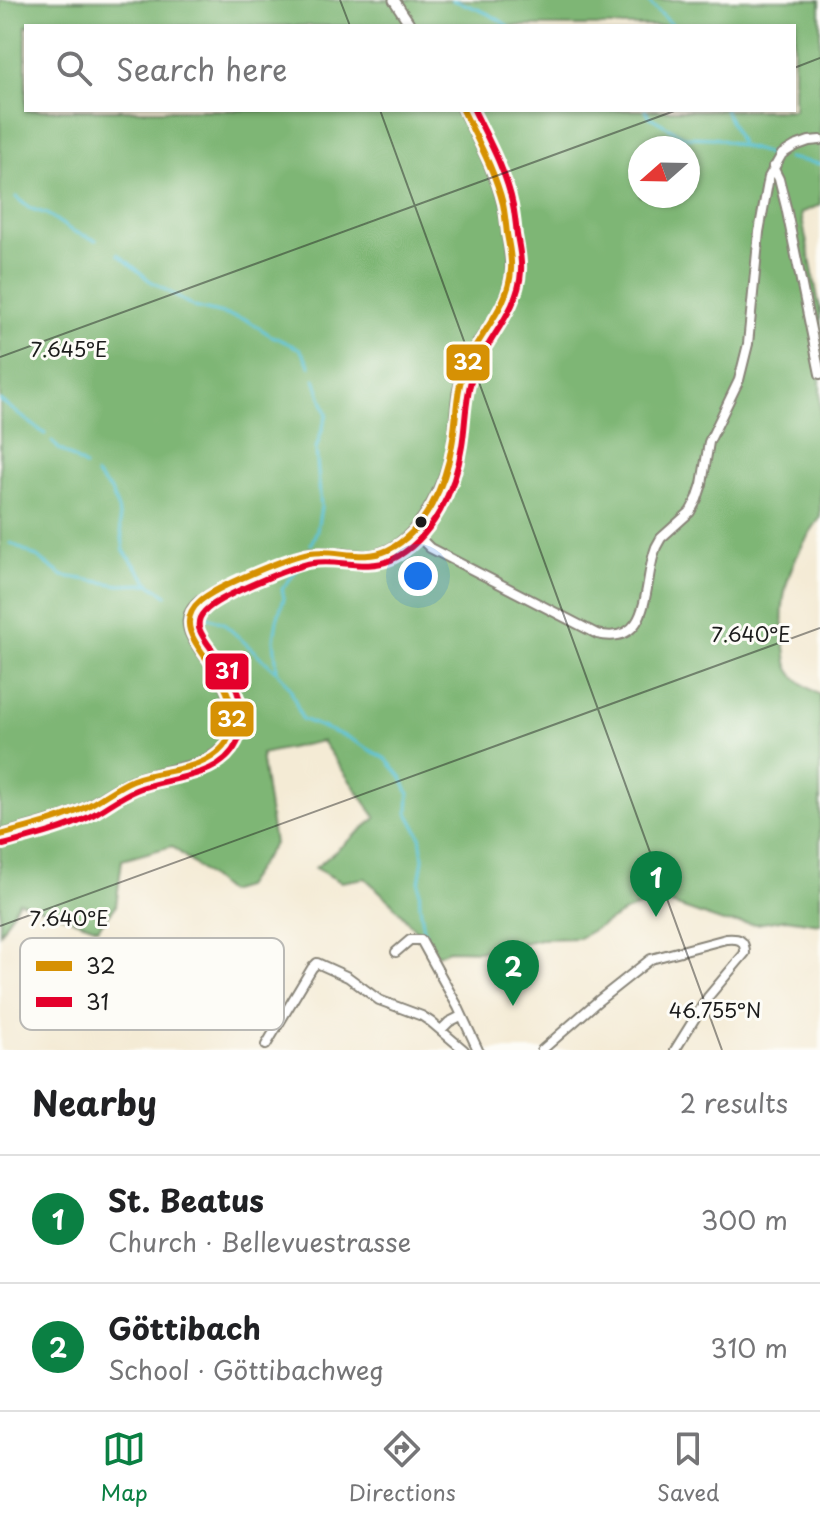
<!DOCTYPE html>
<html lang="en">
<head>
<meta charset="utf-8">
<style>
  body { margin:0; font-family:"Playpen Sans",sans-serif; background:#f2f2f2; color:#202124 }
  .compass { position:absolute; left:628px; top:136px; width:72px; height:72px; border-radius:50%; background:#fff; box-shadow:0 2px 6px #0004; rotate:250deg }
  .you { position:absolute; left:418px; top:576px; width:28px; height:28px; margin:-20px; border:6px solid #fff; border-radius:50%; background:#1a73e8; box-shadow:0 0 0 12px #1a73e833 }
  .badge { display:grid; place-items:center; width:52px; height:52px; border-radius:50%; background:#0b8043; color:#fff; font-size:26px; font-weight:700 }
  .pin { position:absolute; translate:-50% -66px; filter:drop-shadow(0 2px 4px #0008) }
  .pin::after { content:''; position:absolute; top:42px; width:28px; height:24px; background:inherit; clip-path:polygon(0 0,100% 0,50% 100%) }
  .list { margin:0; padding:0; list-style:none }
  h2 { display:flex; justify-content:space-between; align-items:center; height:104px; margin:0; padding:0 32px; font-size:34px }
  h2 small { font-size:26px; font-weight:400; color:#757577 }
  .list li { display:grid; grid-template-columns:52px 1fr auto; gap:24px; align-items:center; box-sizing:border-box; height:128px; padding:0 32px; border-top:2px solid #e0e0e0 }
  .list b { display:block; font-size:30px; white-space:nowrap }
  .list p { margin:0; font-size:26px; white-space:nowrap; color:#757577 }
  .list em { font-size:26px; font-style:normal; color:#757577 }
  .icon { flex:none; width:44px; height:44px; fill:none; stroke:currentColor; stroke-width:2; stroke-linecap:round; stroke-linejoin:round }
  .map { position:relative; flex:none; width:820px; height:1050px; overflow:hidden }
  .search { position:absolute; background:#fff; box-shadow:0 2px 6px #0004; left:24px; right:24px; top:24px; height:88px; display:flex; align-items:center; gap:20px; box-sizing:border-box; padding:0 28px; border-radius:0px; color:#757577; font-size:30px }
  .sheet { height:360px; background:#fff }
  nav { display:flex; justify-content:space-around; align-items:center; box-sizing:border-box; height:112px; border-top:2px solid #e0e0e0; background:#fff; font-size:22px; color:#757577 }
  nav a { display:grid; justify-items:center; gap:4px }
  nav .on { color:#0b8043 }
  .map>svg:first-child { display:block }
  .forest { fill:#7eb674; stroke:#4d6948; stroke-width:2; fill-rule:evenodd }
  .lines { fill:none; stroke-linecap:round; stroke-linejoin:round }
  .stream { stroke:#59c1d5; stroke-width:3 }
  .minor-casing { stroke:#888478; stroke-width:12 }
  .tertiary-casing { stroke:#888478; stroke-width:13 }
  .minor { stroke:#fff; stroke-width:8 }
  .tertiary { stroke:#fff; stroke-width:9 }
  .bus-1-casing { stroke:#fdfcf7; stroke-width:12 }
  .bus-2-casing { stroke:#fdfcf7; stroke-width:12 }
  .bus-1 { stroke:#d69104; stroke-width:6 }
  .bus-2 { stroke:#e4002b; stroke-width:6 }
  .ticks { fill:none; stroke:#1c1c1c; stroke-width:2; stroke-opacity:0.45 }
  .bus-dot { fill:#1c1c1c; stroke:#fdfcf7; stroke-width:3 }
  .key { fill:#fdfcf7; stroke:#bab9b5; stroke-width:2 }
  .key-label { font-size:22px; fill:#1c1c1c }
  .ticks-label { font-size:20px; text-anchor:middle; fill:#1c1c1c; stroke:#fdfcf7; stroke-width:6; stroke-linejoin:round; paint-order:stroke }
  .line-badge { stroke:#fdfcf7; stroke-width:3 }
  .badge-label { font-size:22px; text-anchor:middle; font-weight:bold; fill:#fff }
</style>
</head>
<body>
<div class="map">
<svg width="820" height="1050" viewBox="0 0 820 1050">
  <rect width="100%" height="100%" fill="#fdfcf7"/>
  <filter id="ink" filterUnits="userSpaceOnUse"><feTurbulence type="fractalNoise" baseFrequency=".0125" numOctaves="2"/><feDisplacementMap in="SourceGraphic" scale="16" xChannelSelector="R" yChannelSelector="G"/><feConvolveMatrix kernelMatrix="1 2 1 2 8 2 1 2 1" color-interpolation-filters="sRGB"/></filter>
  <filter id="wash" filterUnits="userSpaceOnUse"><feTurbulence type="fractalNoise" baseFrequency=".006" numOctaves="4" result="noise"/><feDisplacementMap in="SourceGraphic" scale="32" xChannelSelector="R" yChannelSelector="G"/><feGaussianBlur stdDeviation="1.8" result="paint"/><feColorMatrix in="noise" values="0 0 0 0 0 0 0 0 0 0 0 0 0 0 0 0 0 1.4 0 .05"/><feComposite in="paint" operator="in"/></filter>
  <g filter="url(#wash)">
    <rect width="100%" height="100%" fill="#f4ebd5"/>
    <path class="forest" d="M 0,0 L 820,0 L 820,205 L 801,213 L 820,309 L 820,518 C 791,559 776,595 785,647 C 786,653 786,660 788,666 C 793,679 808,688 820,695 L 820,924 L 786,919 L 757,924 L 723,922 L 660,900 L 627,911 L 579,938 L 540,939 L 490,951 L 449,950 L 437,955 L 390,901 L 365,878 L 341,882 L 315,868 L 376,818 L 322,741 L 261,754 L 274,844 L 244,887 L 227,892 L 172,846 L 122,860 L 116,906 L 98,928 L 19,901 L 0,933 ZM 26,26 L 794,26 L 794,110 L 26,110 ZM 640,148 L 688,148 L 688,196 L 640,196 Z"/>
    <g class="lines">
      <path class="stream" d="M 452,0 C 472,6 491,13 508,26
        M 646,0 L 674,26
        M 645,110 L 650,117 L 685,137 L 715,138 L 772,155
        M 725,110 L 740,143
        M 788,158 L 820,164
        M 16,197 L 29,208 L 47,214 L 72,231 L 96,240
        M 118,254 L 149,280 L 194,307 L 247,320 L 270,335 L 300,349 L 310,366
        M 0,400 L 45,434
        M 52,441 L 58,448 L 85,466
        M 96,475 L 111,491 L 118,509 L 124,551 L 150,584 L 167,595
        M 11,543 L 37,557 L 63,576 L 120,585 L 150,584
        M 311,544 L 317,530 L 321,507 L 316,449 L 327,414 L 315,379
        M 302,564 L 282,589 L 284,598 L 277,620 L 274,639 L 277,671 L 290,688 L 302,719 L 349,738 L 386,759 L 402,778 L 409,794 L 408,813 L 420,835 L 423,859 L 419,883 L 420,906 L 425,936
        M 200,614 L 223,623 L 276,671"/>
    </g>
  </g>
  <g filter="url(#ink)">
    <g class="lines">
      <g class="minor-casing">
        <path id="minor" d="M 773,167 L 779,179 L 786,207 L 820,374
          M 413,531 L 430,548 L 597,634 C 653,647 642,584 656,547 L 661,538 L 690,512 L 697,499 L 702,484 L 709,442 L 739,380 L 748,344 L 759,232 L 769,177 L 782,154 L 795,146 L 809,141 L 820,140
          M 396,952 L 410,940 L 421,940 L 458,1007 L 478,1050
          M 441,1030 L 449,1022 L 461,1016
          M 266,1045 L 312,968 L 317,963 L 348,977 L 379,1000 L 422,1016 L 431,1022 L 464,1050
          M 542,1050 L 598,1001 L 651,959 L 726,939 C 738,938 745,939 745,953 L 708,997 L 675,1050"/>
      </g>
      <g class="tertiary-casing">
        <path id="tertiary" d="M 394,0 L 411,26
          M 0,835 C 29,827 59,820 86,807 C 104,798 120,784 139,778 C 164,770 206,767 223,747 C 241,726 230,694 217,673 C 205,653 170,625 200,601 C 213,590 293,556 310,553 C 344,549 367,566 398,544 C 429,522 451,470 454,433 C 457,408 455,393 465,368 C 478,332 508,313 511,271 C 511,259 509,246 507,235 C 506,225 505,214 503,205 C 495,171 478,141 463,110"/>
      </g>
      <use href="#minor" class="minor"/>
      <use href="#tertiary" class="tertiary"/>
      <g class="bus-1-casing">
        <path id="bus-1" d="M 0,835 C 29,827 59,820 86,807 C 102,799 116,787 133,780 C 161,769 202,772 223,747 C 228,741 231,733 232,725 C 234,707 227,688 217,674 C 204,652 172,625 200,601 C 216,587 289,556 310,553 C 336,549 363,562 388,550 C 425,532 446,483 452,445 C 457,419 455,393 465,368 C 478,334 509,308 511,270 C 512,258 509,246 507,234 C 506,224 505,214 503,204 C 495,171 478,141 463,110"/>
      </g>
      <g class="bus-2-casing">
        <path id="bus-2" d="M 3,845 C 32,837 62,830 89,817 C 105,809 119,797 136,790 C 169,776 219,780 237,743 C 251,716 236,681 219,659 C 212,649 203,640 199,628 C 198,622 199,617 204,612 C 217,597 292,566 313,563 C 340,559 365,571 391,560 C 432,541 456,488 462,446 C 466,422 465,397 473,374 C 487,338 519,311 521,271 C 522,259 519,247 517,235 C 516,225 515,215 513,205 C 506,171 489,141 474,110"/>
      </g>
      <use href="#bus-1" class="bus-1"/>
      <use href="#bus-2" class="bus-2"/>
    </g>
  </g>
  <path class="ticks" d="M 340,0 L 350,26M 794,68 L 820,58M 380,110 L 722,1050M 0,357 L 677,110M 0,926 L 820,628"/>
  <circle class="bus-dot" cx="421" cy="522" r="7"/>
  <rect x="20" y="938" width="264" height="92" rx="12" class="key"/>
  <rect x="36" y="961" width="36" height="10" fill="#d69104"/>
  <rect x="36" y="997" width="36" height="10" fill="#e4002b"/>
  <g class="key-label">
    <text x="86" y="974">32</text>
    <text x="86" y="1010">31</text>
  </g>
  <g class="ticks-label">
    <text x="69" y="357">7.645°E</text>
    <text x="751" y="642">7.640°E</text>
    <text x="69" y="926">7.640°E</text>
    <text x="715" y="1018">46.755°N</text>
  </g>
  <g class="line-badge">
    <rect x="445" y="343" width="46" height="39" rx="8" fill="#d69104"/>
    <rect x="204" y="652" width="46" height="39" rx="8" fill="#e4002b"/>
    <rect x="209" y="700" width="46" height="38" rx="8" fill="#d69104"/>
  </g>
  <g class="badge-label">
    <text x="468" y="370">32</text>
    <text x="227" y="679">31</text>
    <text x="232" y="727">32</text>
  </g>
</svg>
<svg class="compass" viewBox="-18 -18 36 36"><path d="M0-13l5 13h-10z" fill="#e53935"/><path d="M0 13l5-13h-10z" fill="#757577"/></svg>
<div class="you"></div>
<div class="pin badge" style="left:656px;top:917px">1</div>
<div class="pin badge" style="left:513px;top:1006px">2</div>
<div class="search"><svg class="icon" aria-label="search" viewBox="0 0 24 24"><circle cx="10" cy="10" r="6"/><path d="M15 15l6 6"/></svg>Search here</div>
</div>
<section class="sheet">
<h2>Nearby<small>2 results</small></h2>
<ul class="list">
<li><span class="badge">1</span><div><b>St. Beatus</b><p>Church · Bellevuestrasse</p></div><em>300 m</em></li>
<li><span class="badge">2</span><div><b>Göttibach</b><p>School · Göttibachweg</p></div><em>310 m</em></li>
</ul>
</section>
<nav>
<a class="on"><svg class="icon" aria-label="map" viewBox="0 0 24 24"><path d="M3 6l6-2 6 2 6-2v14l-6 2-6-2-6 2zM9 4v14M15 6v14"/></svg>Map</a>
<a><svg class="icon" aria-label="directions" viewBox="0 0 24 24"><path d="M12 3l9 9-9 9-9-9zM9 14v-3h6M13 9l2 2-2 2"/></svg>Directions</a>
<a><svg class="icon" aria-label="saved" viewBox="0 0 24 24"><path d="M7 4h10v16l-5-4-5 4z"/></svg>Saved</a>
</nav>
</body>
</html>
